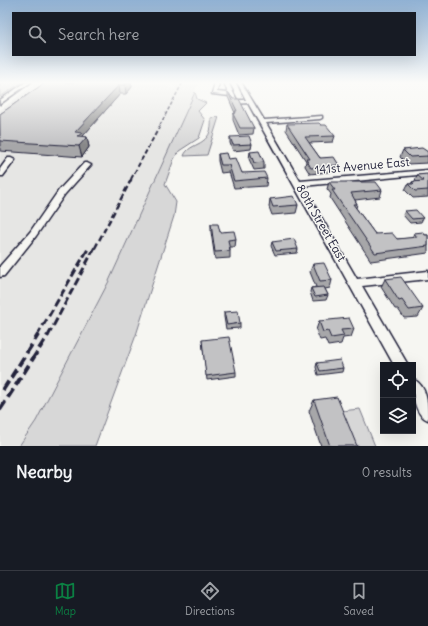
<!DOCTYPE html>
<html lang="en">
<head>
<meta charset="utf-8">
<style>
  body { margin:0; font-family:Delius,sans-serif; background:#242831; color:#f1f3f6 }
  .controls { position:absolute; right:12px; bottom:12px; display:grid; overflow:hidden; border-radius:0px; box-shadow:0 4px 16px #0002 }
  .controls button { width:36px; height:36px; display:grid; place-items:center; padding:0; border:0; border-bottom:1px solid #363941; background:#171b24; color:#f1f3f6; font:20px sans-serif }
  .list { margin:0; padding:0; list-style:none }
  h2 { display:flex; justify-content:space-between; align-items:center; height:52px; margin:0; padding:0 16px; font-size:17px }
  h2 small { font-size:13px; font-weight:400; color:#9ea1a6 }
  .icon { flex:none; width:22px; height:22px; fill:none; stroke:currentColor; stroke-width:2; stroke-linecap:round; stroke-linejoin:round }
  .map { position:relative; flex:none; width:428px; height:446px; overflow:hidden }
  .search { position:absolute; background:#171b24; box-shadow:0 4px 16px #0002; left:12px; right:12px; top:12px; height:44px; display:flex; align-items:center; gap:10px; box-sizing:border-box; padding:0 14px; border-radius:0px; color:#9ea1a6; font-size:15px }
  .sheet { height:124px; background:#171b24 }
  nav { display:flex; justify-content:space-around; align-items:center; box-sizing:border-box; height:56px; border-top:1px solid #363941; background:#171b24; font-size:11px; color:#9ea1a6 }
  nav a { display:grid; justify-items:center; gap:2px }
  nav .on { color:#0b8043 }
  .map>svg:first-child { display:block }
  .built { fill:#e6e6e4 }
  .green { fill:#d7d7d7; stroke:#7c7c89 }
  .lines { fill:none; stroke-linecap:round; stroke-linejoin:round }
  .minor-casing { stroke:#22223b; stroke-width:3 }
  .minor { fill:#f6f6f2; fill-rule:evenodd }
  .rail-far4 { stroke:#22223b; stroke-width:1.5; stroke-dasharray:3.5 2; stroke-linecap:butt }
  .rail-far3 { stroke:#22223b; stroke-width:2; stroke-dasharray:4.5 2.5; stroke-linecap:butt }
  .rail-far2 { stroke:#22223b; stroke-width:2.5; stroke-dasharray:6 3; stroke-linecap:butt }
  .rail-far1 { stroke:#22223b; stroke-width:3; stroke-dasharray:8 3.5; stroke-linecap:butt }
  .rail { stroke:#22223b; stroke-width:4; stroke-dasharray:10 4.5; stroke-linecap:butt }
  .wall { fill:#a7a7a9; stroke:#22223b }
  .shaded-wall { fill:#888889; stroke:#22223b }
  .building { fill:#c2c2c4; stroke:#22223b }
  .labels { text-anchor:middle; stroke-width:3; stroke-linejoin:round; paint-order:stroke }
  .street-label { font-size:12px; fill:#22223b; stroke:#f6f6f2 }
</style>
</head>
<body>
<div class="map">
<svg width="428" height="446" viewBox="0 0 428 446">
  <rect width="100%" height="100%" fill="#f6f6f2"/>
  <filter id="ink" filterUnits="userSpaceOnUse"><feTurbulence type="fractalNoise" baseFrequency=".025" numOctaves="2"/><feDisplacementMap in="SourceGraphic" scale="8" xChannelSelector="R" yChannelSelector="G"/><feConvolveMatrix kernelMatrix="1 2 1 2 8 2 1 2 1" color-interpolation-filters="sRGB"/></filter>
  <g filter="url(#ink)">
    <path class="built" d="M 38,82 L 157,82 L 174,89 L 178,82 L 199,82 L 109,281 L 36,421 L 19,446 L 0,446 L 0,110 Z"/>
    <path class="green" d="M 0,82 L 22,82 L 0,97 Z
      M 195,92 L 197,99 L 206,103 L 198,111 L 205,120 L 199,138 L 179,151 L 174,159 L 165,184 L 176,202 L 174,216 L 136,335 L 95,446 L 19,446 L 36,421 L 109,281 Z
      M 219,117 L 207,155 L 184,156 C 189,141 214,148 211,118 Z
      M 360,409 L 375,446 L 354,446 L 341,411 Z"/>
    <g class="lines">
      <g class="minor-casing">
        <path id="minor" d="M 26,82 L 31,82 L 0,104 L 0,100 Z
          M 215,82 L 219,82 L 217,92 L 228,93 L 224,82 L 228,82 L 237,100 L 246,100 L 237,82 L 241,82 L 264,120 L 322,116 L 322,118 L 320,119 L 266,123 L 300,181 L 428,170 L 428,174 L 303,186 L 357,279 L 428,271 L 428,279 L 362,286 L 408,365 L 394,365 L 248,103 L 235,104 L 233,103 L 230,96 L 212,94 Z
          M 8,158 L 11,158 L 15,160 L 3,176 L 0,176 L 0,169 Z
          M 84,163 L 87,163 L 91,165 L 65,194 L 36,236 L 4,276 L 0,277 L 0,266 L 30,232 L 59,190 Z
          M 413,379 C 428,386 428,406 428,420 C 413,414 413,393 413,379 Z"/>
      </g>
      <use href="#minor" class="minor"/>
      <path class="rail-far4" d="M 160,125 L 183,82"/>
      <path class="rail-far3" d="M 131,179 L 161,124"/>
      <path class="rail-far2" d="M 95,248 L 132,178"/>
      <path class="rail-far1" d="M 37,336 L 88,249
        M 48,336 L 95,247"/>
      <path class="rail" d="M 3,390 L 38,335
        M 0,410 L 48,335"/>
    </g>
    <path class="wall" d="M 46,82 L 131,82 L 132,87 L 126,94 L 120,94 L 83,136 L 87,137 L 89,147 L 82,157 L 0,151 L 0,114 Z
      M 228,92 L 254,128 L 253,134 L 239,135 L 233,120 L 233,114 L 235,113 L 228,97 Z
      M 287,124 L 335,136 L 333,142 L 309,143 L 320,158 L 339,165 L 337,171 L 310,174 L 305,166 L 306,161 L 286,130 Z
      M 230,137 L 252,144 L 251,149 L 233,151 L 230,143 Z
      M 403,150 L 428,152 L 428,163 L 407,164 L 400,157 Z
      M 250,152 L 264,162 L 264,169 L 254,170 L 249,159 Z
      M 218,154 L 228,159 L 242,173 L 267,178 L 266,186 L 234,188 L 229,172 L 221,173 L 218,161 Z
      M 417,175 L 428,175 L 428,197 L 413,198 L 405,190 L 408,184 L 411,184 L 412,182 L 415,181 Z
      M 329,182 L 382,190 L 380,197 L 355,200 L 357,204 L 356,208 L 375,234 L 397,239 L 412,238 L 414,233 L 425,235 L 428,235 L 428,253 L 371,261 L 330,198 L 331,194 L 327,189 Z
      M 270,199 L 298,205 L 296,213 L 272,215 L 269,207 Z
      M 405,211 L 423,218 L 421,222 L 410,223 L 403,215 Z
      M 211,224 L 220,232 L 236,239 L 235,247 L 230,247 L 230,258 L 215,259 L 211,232 Z
      M 272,242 L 298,249 L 297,253 L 275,255 L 271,246 Z
      M 313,264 L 332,280 L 330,288 L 325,289 L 328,295 L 326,300 L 313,301 L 310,292 L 311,288 L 316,287 L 310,272 Z
      M 385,279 L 423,308 L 418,317 L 404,318 L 398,309 L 395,309 L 381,287 Z
      M 224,312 L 240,323 L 240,328 L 226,329 L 224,317 Z
      M 319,321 L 354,329 L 351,337 L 343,338 L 341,344 L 328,346 L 325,339 L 320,340 L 316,330 Z
      M 202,340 L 236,372 L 236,376 L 207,380 Z
      M 317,363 L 343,368 L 342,372 L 318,375 L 316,367 Z
      M 314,400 L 357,446 L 321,446 L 309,411 Z"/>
    <path class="shaded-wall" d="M 127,82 L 131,82 L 132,87 L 126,94 L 125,85 Z
      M 119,85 L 120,94 L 83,136 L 84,140 L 87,137 L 89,147 L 82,157 L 75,132 Z"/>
    <path class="building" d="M 46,82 L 127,82 L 125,85 L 119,85 L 75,132 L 82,133 L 78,136 L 87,137 L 79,146 L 0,141 L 0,114 Z
      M 228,92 L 233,99 L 239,99 L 254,128 L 240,128 L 233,114 L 236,113 L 235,111 L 237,111 Z
      M 319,123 L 321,125 L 326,125 L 335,136 L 305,137 L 320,158 L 334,157 L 339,165 L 311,168 L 306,159 L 310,159 L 287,124 Z
      M 249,136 L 252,144 L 233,145 L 230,137 Z
      M 422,148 L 428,152 L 428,156 L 410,157 L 403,150 Z
      M 259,151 L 264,162 L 254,163 L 250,152 Z
      M 226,153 L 228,159 L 236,158 L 242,173 L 264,172 L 267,178 L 234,181 L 229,165 L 221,165 L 218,154 Z
      M 427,174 L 428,175 L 428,190 L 415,191 L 408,184 L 414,184 L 412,182 L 424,181 L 417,175 Z
      M 329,182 L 376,182 L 382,190 L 351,193 L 357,204 L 353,204 L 375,234 L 392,233 L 397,239 L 417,237 L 414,233 L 423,232 L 425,235 L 428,235 L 428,246 L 375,253 L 332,190 L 335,190 Z
      M 294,196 L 298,205 L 273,207 L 270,199 Z
      M 416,210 L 423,218 L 412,219 L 405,211 Z
      M 211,224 L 218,224 L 220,232 L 234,231 L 236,239 L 228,240 L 230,251 L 215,252 Z
      M 294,239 L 298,249 L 276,251 L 272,242 Z
      M 324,263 L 332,280 L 320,281 L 313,264 Z
      M 401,277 L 423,308 L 409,310 L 402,300 L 399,301 L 385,279 Z
      M 324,287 L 328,295 L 315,297 L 311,288 Z
      M 238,311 L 240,323 L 227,325 L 224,312 Z
      M 349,318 L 354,329 L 341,330 L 344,336 L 331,338 L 328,331 L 323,332 L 319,321 Z
      M 229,337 L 236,372 L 206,376 L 202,340 Z
      M 340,360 L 343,368 L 320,371 L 317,363 Z
      M 337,397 L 357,446 L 330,446 L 314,400 Z"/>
  </g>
  <linearGradient id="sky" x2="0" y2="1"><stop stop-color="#90b1d3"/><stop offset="0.57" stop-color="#fbfbf9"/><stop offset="1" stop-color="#fbfbf9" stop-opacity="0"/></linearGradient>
  <rect width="428" height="145" fill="url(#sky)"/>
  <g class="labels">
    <g class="street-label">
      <text transform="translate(362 166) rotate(-5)" y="4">141st Avenue East</text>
      <text transform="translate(321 223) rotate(60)" y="4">80th Street East</text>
    </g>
  </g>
</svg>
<div class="controls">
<button><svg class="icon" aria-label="locate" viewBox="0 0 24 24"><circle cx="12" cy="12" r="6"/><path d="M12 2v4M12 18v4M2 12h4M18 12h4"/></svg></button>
<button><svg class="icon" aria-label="layers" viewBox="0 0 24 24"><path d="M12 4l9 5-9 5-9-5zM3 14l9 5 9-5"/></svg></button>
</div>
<div class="search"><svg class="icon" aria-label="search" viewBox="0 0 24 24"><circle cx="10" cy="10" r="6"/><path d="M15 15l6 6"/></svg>Search here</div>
</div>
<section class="sheet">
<h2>Nearby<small>0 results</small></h2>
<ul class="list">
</ul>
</section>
<nav>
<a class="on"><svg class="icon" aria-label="map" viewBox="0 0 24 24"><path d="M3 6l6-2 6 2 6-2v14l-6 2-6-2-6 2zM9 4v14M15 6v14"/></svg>Map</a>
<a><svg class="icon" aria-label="directions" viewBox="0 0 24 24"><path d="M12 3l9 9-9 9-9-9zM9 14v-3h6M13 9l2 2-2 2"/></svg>Directions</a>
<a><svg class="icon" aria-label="saved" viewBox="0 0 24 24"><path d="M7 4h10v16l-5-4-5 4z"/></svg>Saved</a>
</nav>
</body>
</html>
